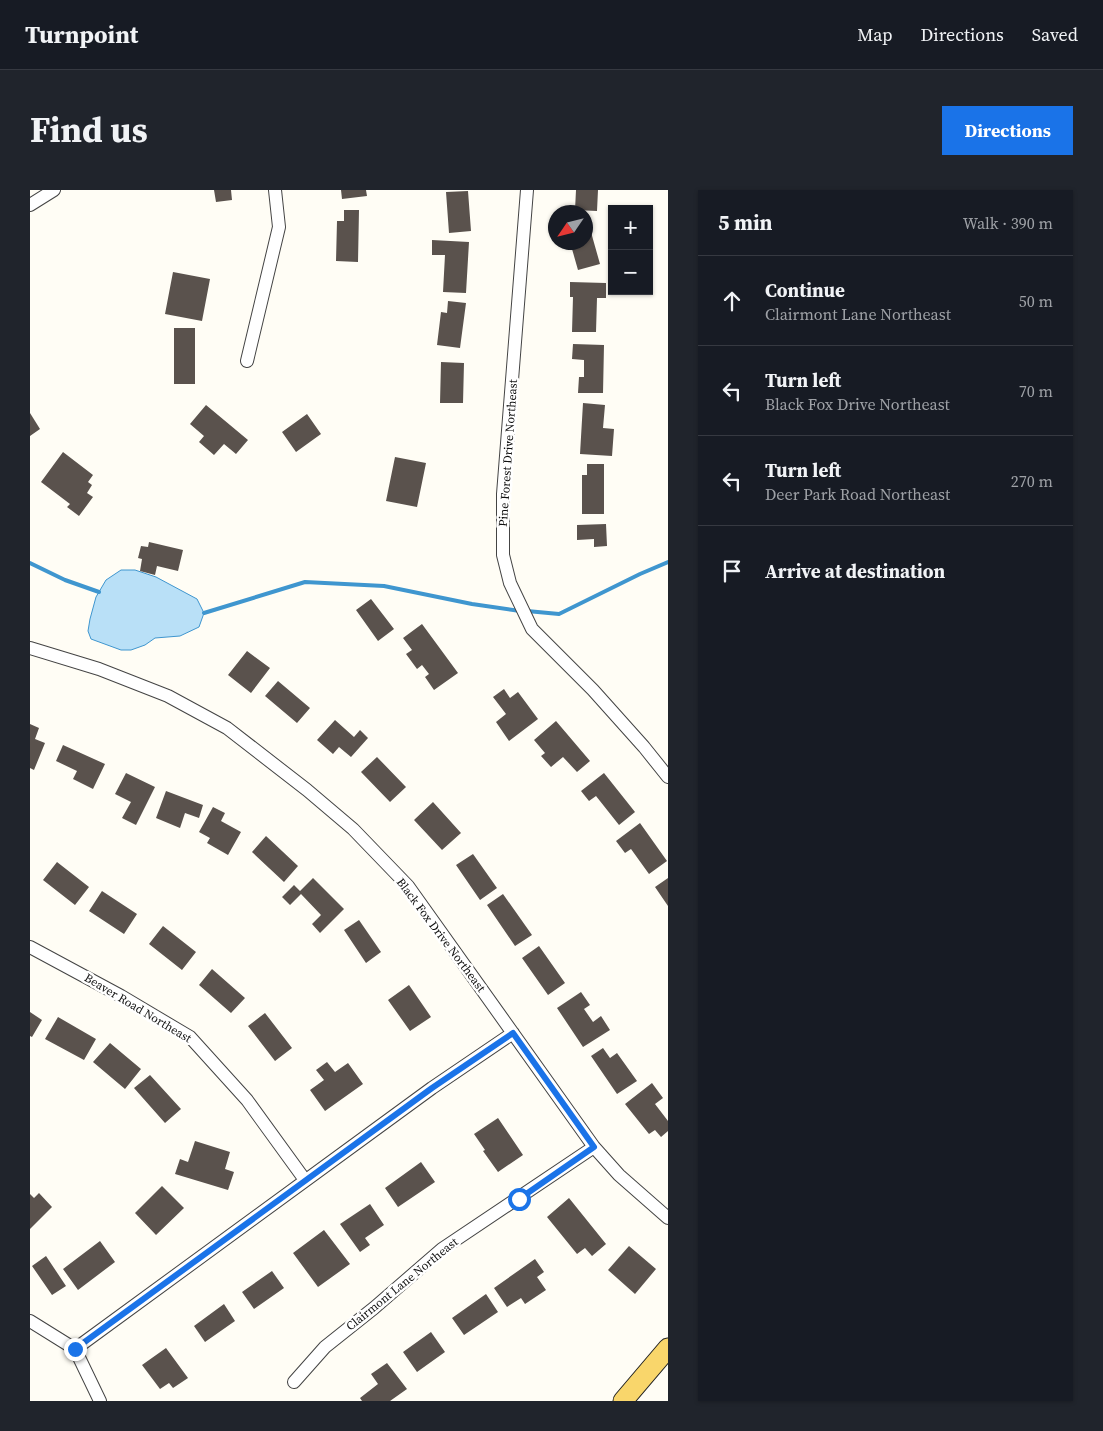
<!DOCTYPE html>
<html lang="en">
<head>
<meta charset="utf-8">
<style>
  body { margin:0; font-family:"Source Serif 4",serif; background:#20242c; color:#f1f3f6 }
  .controls { position:absolute; right:15px; top:15px; display:grid; overflow:hidden; border-radius:0px; box-shadow:0 1px 4px #0004 }
  .controls button { width:45px; height:45px; display:grid; place-items:center; padding:0; border:0; border-bottom:1px solid #363941; background:#171b24; color:#f1f3f6; font:25px sans-serif }
  .compass { position:absolute; left:518px; top:15px; width:45px; height:45px; border-radius:50%; background:#171b24; box-shadow:0 1px 4px #0004; rotate:235deg }
  .stop { position:absolute; width:15px; height:15px; margin:-11px; border:4px solid #1a73e8; border-radius:50%; background:#fff }
  .stop.end { background:#1a73e8; border-color:#fff; box-shadow:0 1px 5px #0008 }
  .list { margin:0; padding:0; list-style:none }
  h2 { display:flex; justify-content:space-between; align-items:center; height:65px; margin:0; padding:0 20px; font-size:21px }
  h2 small { font-size:16px; font-weight:400; color:#9ea1a6 }
  .list li { display:grid; grid-template-columns:32px 1fr auto; gap:15px; align-items:center; box-sizing:border-box; height:90px; padding:0 20px; border-top:1px solid #363941 }
  .list b { display:block; font-size:19px; white-space:nowrap }
  .list p { margin:0; font-size:16px; white-space:nowrap; color:#9ea1a6 }
  .list em { font-size:16px; font-style:normal; color:#9ea1a6 }
  .icon { flex:none; width:28px; height:28px; fill:none; stroke:currentColor; stroke-width:2; stroke-linecap:round; stroke-linejoin:round }
  .map { position:relative; flex:none; width:638px; height:1211px; overflow:hidden; border-radius:0px }
  header { display:flex; align-items:center; gap:30px; box-sizing:border-box; height:70px; padding:0 25px; background:#171b24; border-bottom:1px solid #363941 }
  header strong { font-size:24px }
  nav { display:flex; gap:28px; margin-inline-start:auto; font-size:18px }
  .intro { display:flex; align-items:center; justify-content:space-between; box-sizing:border-box; height:120px; padding:0 30px }
  h1 { margin:0; font-size:35px }
  .button { padding:12px 22px; border-radius:0px; background:#1a73e8; color:#fff; font-size:18px; font-weight:700 }
  main { display:flex; gap:30px; padding:0 30px }
  aside { flex:1; background:#171b24; border-radius:0px; box-shadow:0 1px 4px #0004 }
  .map>svg:first-child { display:block }
  .water { fill:#b9e0f7; stroke:#3f96cf }
  .lines { fill:none; stroke-linecap:round; stroke-linejoin:round }
  .stream { stroke:#3f96cf; stroke-width:4 }
  .building { fill:#5a524d }
  .street-casing { stroke:#444; stroke-width:14 }
  .primary-casing { stroke:#222; stroke-width:21 }
  .street { stroke:#fff; stroke-width:12 }
  .primary { stroke:#f9d66b; stroke-width:19 }
  .route { stroke:#1a73e8; stroke-width:6 }
  .labels { text-anchor:middle; stroke-width:5; stroke-linejoin:round; paint-order:stroke }
  .street-label { font-size:12px; fill:#111; stroke:#fff }
</style>
</head>
<body>
<header>
<strong>Turnpoint</strong>
<nav><a>Map</a><a>Directions</a><a>Saved</a></nav>
</header>
<div class="intro"><h1>Find us</h1><a class="button">Directions</a></div>
<main>
<div class="map">
<svg width="638" height="1211" viewBox="0 0 638 1211">
  <rect width="100%" height="100%" fill="#fffdf5"/>
  <path class="water" d="M 91,380 L 105,380 L 126,387 L 167,409 L 174,423 L 169,437 L 150,446 L 125,448 L 115,455 L 101,460 L 91,460 L 61,449 L 58,441 L 60,429 L 66,407 L 76,390 Z"/>
  <g class="lines">
    <path class="stream" d="M 0,373 L 35,390 L 69,402
      M 497,421 L 529,424 L 610,384 L 638,372
      M 174,423 L 275,392 L 354,396 L 442,414 L 490,421"/>
  </g>
  <path class="building" d="M 184,0 L 201,0 L 202,10 L 186,12 Z
    M 311,0 L 336,0 L 337,6 L 312,9 Z
    M 546,0 L 568,0 L 567,21 L 545,20 Z
    M 438,1 L 441,41 L 419,43 L 416,2 Z
    M 314,20 L 329,20 L 328,72 L 306,71 L 307,31 L 314,31 Z
    M 556,28 L 557,28 L 570,74 L 548,80 L 540,52 L 556,52 Z
    M 402,50 L 439,52 L 436,103 L 413,102 L 415,65 L 402,65 Z
    M 143,82 L 180,89 L 172,131 L 135,124 Z
    M 540,92 L 576,93 L 576,108 L 567,108 L 566,142 L 542,142 L 543,107 L 540,107 Z
    M 418,111 L 436,113 L 430,158 L 407,155 L 411,122 L 417,123 Z
    M 144,138 L 165,138 L 165,194 L 144,194 Z
    M 543,154 L 574,155 L 573,203 L 548,203 L 549,187 L 554,187 L 554,170 L 542,169 Z
    M 411,172 L 434,173 L 433,213 L 410,213 Z
    M 553,213 L 575,215 L 573,238 L 584,239 L 582,266 L 550,264 Z
    M 176,215 L 218,250 L 206,264 L 194,254 L 184,265 L 169,252 L 174,246 L 160,234 Z
    M 0,223 L 10,239 L 0,246 Z
    M 277,224 L 291,244 L 266,262 L 252,242 Z
    M 33,262 L 63,285 L 58,292 L 62,295 L 57,303 L 63,307 L 49,326 L 37,317 L 40,314 L 11,292 Z
    M 365,267 L 396,273 L 387,317 L 356,311 Z
    M 557,274 L 574,274 L 574,324 L 552,324 L 552,285 L 557,285 Z
    M 576,334 L 577,356 L 564,357 L 564,349 L 547,350 L 547,335 Z
    M 119,352 L 153,360 L 148,381 L 127,376 L 125,385 L 110,381 L 112,369 L 108,368 L 111,356 L 118,357 Z
    M 341,409 L 364,439 L 348,451 L 326,420 Z
    M 392,434 L 428,483 L 404,500 L 395,487 L 399,484 L 392,475 L 387,479 L 376,464 L 382,460 L 373,448 Z
    M 217,461 L 240,478 L 221,503 L 198,485 Z
    M 248,491 L 280,518 L 267,533 L 235,506 Z
    M 474,499 L 480,508 L 488,502 L 508,529 L 479,551 L 466,532 L 476,524 L 463,507 Z
    M 305,530 L 324,547 L 330,540 L 338,548 L 321,567 L 309,557 L 303,564 L 287,550 Z
    M 526,531 L 560,571 L 547,582 L 533,567 L 521,577 L 511,566 L 515,563 L 504,550 Z
    M 0,534 L 9,538 L 5,549 L 15,553 L 4,580 L 0,578 Z
    M 33,555 L 75,574 L 63,599 L 43,589 L 47,581 L 26,571 Z
    M 347,567 L 376,597 L 360,612 L 331,582 Z
    M 96,583 L 125,597 L 106,635 L 92,628 L 101,612 L 85,604 Z
    M 574,583 L 605,622 L 589,635 L 566,606 L 559,611 L 551,601 Z
    M 136,601 L 173,615 L 169,628 L 155,623 L 150,638 L 126,628 Z
    M 403,612 L 431,643 L 412,660 L 384,630 Z
    M 183,617 L 195,623 L 191,631 L 211,642 L 198,665 L 177,653 L 180,648 L 169,642 Z
    M 610,633 L 637,671 L 619,684 L 601,659 L 595,663 L 586,651 Z
    M 236,646 L 268,676 L 254,692 L 222,662 Z
    M 443,664 L 467,698 L 450,710 L 426,675 Z
    M 27,672 L 59,697 L 45,715 L 13,690 Z
    M 283,688 L 314,719 L 290,743 L 282,734 L 291,725 L 271,704 L 260,715 L 252,707 L 264,695 L 270,701 Z
    M 638,688 L 638,716 L 625,697 Z
    M 72,701 L 107,724 L 94,744 L 59,721 Z
    M 473,704 L 502,745 L 485,756 L 457,715 Z
    M 329,730 L 351,762 L 336,773 L 314,740 Z
    M 133,736 L 166,762 L 152,780 L 119,754 Z
    M 509,756 L 535,793 L 518,805 L 492,768 Z
    M 182,779 L 215,808 L 201,823 L 169,795 Z
    M 379,795 L 401,827 L 380,841 L 358,810 Z
    M 551,802 L 560,815 L 554,819 L 563,832 L 571,826 L 580,840 L 553,857 L 527,818 Z
    M 0,822 L 12,830 L 2,847 L 0,846 Z
    M 235,823 L 262,858 L 245,871 L 218,836 Z
    M 28,827 L 66,849 L 54,870 L 15,849 Z
    M 80,853 L 111,879 L 95,899 L 63,872 Z
    M 573,858 L 580,868 L 587,863 L 607,891 L 587,904 L 561,866 Z
    M 297,872 L 305,882 L 318,873 L 333,894 L 295,921 L 280,900 L 294,890 L 286,880 Z
    M 120,885 L 151,919 L 135,933 L 104,898 Z
    M 622,893 L 633,908 L 625,914 L 638,931 L 638,941 L 631,947 L 625,940 L 619,944 L 595,914 Z
    M 468,928 L 493,965 L 468,982 L 453,961 L 455,960 L 444,944 Z
    M 165,951 L 200,962 L 195,979 L 204,982 L 198,1000 L 145,984 L 150,969 L 158,972 Z
    M 391,972 L 405,992 L 368,1017 L 355,998 Z
    M 132,996 L 154,1018 L 126,1045 L 105,1023 Z
    M 9,1003 L 22,1017 L 0,1039 L 0,1004 L 4,1008 Z
    M 539,1008 L 576,1054 L 562,1066 L 555,1058 L 547,1064 L 517,1027 Z
    M 340,1014 L 354,1035 L 335,1048 L 340,1055 L 330,1062 L 310,1034 Z
    M 294,1040 L 320,1074 L 288,1097 L 263,1063 Z
    M 70,1051 L 85,1072 L 48,1100 L 33,1079 Z
    M 599,1056 L 626,1079 L 605,1104 L 578,1080 Z
    M 16,1066 L 36,1096 L 22,1105 L 2,1076 Z
    M 505,1069 L 514,1082 L 507,1087 L 516,1100 L 495,1114 L 491,1108 L 477,1117 L 464,1098 Z
    M 242,1081 L 254,1098 L 224,1119 L 212,1102 Z
    M 456,1104 L 468,1122 L 434,1145 L 422,1128 Z
    M 194,1114 L 205,1131 L 175,1152 L 164,1136 Z
    M 401,1142 L 415,1162 L 387,1182 L 373,1162 Z
    M 136,1158 L 158,1188 L 143,1198 L 139,1193 L 130,1199 L 112,1175 Z
    M 357,1173 L 377,1199 L 360,1211 L 332,1211 L 330,1208 L 348,1194 L 341,1184 Z"/>
  <g class="lines">
    <g class="street-casing">
      <path id="street" d="M 497,0 L 473,304 L 473,365 L 480,393 L 502,439 L 563,500 L 614,557 L 638,587
        M 0,15 L 24,0
        M 217,171 L 249,37 L 245,0
        M 0,458 L 69,479 L 138,506 L 197,538 L 277,600 L 323,639 L 378,696 L 564,957 L 589,985 L 638,1028
        M 0,757 L 91,806 L 160,847 L 217,910 L 275,990
        M 0,1131 L 45,1159 L 70,1211
        M 45,1159 L 402,898 L 483,843
        M 264,1192 L 295,1157 L 344,1118 L 412,1059 L 564,957"/>
    </g>
    <g class="primary-casing">
      <path id="primary" d="M 593,1211 L 638,1158"/>
    </g>
    <use href="#street" class="street"/>
    <use href="#primary" class="primary"/>
  </g>
  <g class="lines">
    <path class="route" d="M 45,1159 L 402,898 L 483,843 L 564,957 L 489,1009"/>
  </g>
  <g class="labels">
    <g class="street-label">
      <text transform="translate(478 263) rotate(-86)" y="4">Pine Forest Drive Northeast</text>
      <text transform="translate(411 745) rotate(53)" y="4">Black Fox Drive Northeast</text>
      <text transform="translate(108 818) rotate(31)" y="4">Beaver Road Northeast</text>
      <text transform="translate(372 1094) rotate(-39)" y="4">Clairmont Lane Northeast</text>
    </g>
  </g>
</svg>
<div class="controls">
<button>+</button>
<button>−</button>
</div>
<svg class="compass" viewBox="-18 -18 36 36"><path d="M0-13l5 13h-10z" fill="#e53935"/><path d="M0 13l5-13h-10z" fill="#9ea1a6"/></svg>
<div class="stop" style="left:489px;top:1009px"></div>
<div class="stop end" style="left:45px;top:1159px"></div>
</div>
<aside>
<h2>5 min<small>Walk · 390 m</small></h2>
<ul class="list">
<li><svg class="icon" aria-label="ahead" viewBox="0 0 24 24"><path d="M12 20V5M6 11l6-6 6 6"/></svg><div><b>Continue</b><p>Clairmont Lane Northeast</p></div><em>50 m</em></li>
<li><svg class="icon" aria-label="left" viewBox="0 0 24 24"><path d="M17 20v-9H6M10 6l-5 5 5 5"/></svg><div><b>Turn left</b><p>Black Fox Drive Northeast</p></div><em>70 m</em></li>
<li><svg class="icon" aria-label="left" viewBox="0 0 24 24"><path d="M17 20v-9H6M10 6l-5 5 5 5"/></svg><div><b>Turn left</b><p>Deer Park Road Northeast</p></div><em>270 m</em></li>
<li><svg class="icon" aria-label="arrive" viewBox="0 0 24 24"><path d="M6 21V4h12l-3 4 3 4H6"/></svg><div><b>Arrive at destination</b></div></li>
</ul>
</aside>
</main>
</body>
</html>
